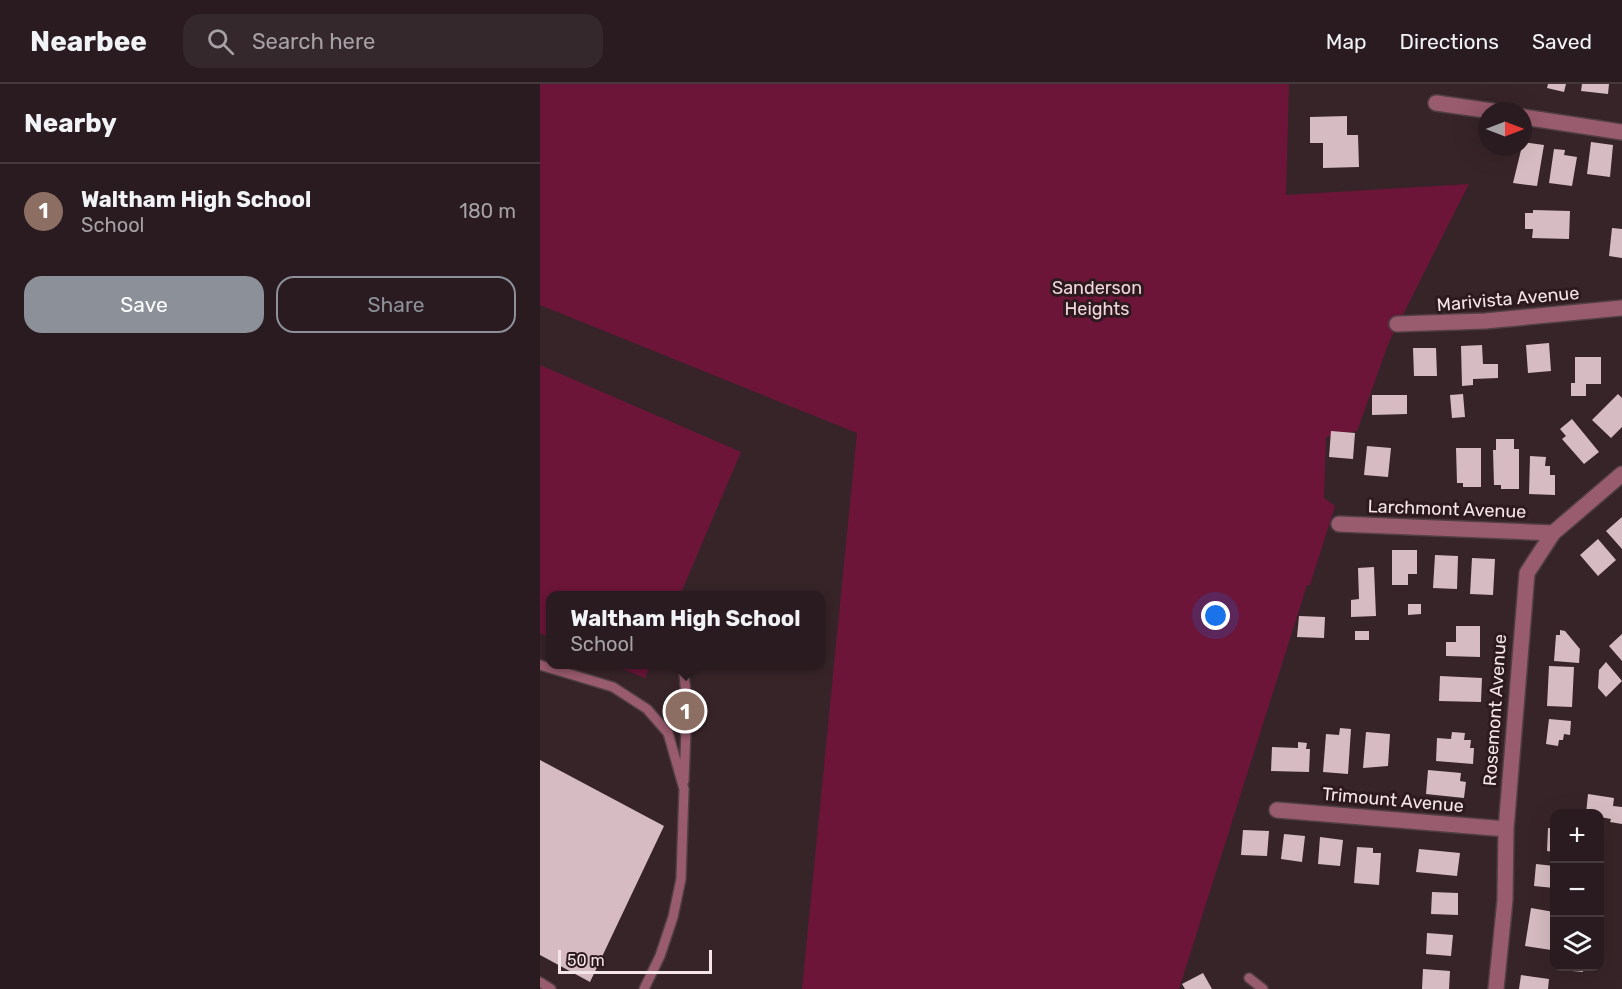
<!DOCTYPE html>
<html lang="en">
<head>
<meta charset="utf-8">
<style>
  body { margin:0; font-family:Rubik,sans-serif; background:#35282c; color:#f1f3f6 }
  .controls { position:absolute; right:18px; bottom:18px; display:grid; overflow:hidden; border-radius:12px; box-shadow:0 6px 24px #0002 }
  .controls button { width:54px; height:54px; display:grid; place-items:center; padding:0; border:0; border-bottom:2px solid #45393d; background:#291b1f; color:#f1f3f6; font:30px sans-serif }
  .compass { position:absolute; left:938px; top:18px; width:54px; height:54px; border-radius:50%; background:#291b1f; box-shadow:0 6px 24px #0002; rotate:90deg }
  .scale { position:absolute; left:18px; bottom:15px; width:154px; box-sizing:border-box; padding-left:6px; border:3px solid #f3e5e8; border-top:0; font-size:16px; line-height:21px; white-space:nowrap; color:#f3e5e8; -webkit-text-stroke:4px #2d1a1f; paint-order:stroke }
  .you { position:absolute; left:676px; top:532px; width:21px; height:21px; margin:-15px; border:4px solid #fff; border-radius:50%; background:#1a73e8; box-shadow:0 0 0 9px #1a73e833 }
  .badge { display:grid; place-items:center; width:39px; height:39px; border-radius:50%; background:#8c9099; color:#fff; font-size:20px; font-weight:700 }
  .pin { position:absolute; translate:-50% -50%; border:3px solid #fff; box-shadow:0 2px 6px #0006 }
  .popup { position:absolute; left:6px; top:507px; width:279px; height:78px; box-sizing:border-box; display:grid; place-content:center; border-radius:12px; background:#291b1f; filter:drop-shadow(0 2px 4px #0005); font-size:20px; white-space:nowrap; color:#a5a1a4 }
  .popup b { font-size:22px; color:#f1f3f6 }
  .popup::after { content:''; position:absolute; left:50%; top:100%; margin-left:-12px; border:12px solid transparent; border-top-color:#291b1f }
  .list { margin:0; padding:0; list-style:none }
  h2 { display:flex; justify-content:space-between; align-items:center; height:78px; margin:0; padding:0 24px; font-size:26px }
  h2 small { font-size:20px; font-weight:400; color:#a5a1a4 }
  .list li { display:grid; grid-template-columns:39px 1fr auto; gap:18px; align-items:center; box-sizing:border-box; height:96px; padding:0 24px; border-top:2px solid #45393d }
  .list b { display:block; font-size:22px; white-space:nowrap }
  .list p { margin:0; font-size:20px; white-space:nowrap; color:#a5a1a4 }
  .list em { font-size:20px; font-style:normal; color:#a5a1a4 }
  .actions { display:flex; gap:12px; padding:18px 24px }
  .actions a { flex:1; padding:14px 0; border:2px solid #8c9099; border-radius:18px; text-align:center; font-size:21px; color:#8c9099 }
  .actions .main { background:#8c9099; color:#fff }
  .icon { flex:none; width:33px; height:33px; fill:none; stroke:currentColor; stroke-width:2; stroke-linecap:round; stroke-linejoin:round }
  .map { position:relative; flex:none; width:1082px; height:905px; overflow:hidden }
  header { display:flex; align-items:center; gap:36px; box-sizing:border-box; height:84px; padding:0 30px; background:#291b1f; border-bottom:2px solid #45393d }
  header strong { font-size:28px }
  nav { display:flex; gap:33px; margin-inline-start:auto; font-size:21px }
  .search { width:420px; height:54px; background:#35282c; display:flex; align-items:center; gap:15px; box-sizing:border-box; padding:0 21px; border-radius:18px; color:#a5a1a4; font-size:22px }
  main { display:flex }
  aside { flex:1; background:#291b1f }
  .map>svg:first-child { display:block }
  .green { fill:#6c1539 }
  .building { fill:#d6bcc2 }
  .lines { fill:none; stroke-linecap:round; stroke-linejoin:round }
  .lane-casing { stroke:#513f44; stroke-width:12 }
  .street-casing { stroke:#513f44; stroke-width:18 }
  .lane { stroke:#995b6e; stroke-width:9 }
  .street { stroke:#995b6e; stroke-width:15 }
  .labels { text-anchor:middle; stroke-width:6; stroke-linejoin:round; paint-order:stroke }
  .park-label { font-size:18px; fill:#f1d6dc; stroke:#2d1a1f }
  .street-label { font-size:18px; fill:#f3e5e8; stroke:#2d1a1f }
</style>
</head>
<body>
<header>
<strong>Nearbee</strong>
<div class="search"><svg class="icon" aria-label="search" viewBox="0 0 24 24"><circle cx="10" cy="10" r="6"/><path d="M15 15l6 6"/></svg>Search here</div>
<nav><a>Map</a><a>Directions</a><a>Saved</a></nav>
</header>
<main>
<aside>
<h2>Nearby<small></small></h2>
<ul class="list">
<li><span class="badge" style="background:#8d6e63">1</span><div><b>Waltham High School</b><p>School</p></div><em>180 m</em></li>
</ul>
<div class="actions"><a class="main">Save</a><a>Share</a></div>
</aside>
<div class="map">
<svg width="1082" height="905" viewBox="0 0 1082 905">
  <rect width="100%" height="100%" fill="#372429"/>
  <path class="green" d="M 0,0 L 749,0 L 746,111 L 929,100 L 849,258 L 817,347 L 786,353 L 784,414 L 795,422 L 770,501 L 767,501 L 639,905 L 262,905 L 317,349 L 0,221 Z
    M 0,281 L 201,368 L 140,511 L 10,512 L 10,554 L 0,549 Z
    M 73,581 L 110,581 L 105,594 Z"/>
  <path class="building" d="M 1008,0 L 1026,0 L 1024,8 L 1007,4 Z
    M 1042,0 L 1069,0 L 1068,10 L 1041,7 Z
    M 807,32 L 807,51 L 818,51 L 819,83 L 783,84 L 783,59 L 770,59 L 770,33 Z
    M 983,58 L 1004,61 L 997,102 L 973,99 Z
    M 1051,58 L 1073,61 L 1070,93 L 1047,90 Z
    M 1014,65 L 1025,66 L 1024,71 L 1037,73 L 1032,102 L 1009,99 Z
    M 993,126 L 1030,127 L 1029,155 L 992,154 L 993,145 L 985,145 L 985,129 L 993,129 Z
    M 1072,144 L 1082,145 L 1082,174 L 1069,172 Z
    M 1009,259 L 1011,287 L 988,289 L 986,261 Z
    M 942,261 L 943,280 L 958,280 L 958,294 L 933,295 L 933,301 L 922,302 L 921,262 Z
    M 873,264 L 896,264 L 897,292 L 874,292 Z
    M 1035,273 L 1061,273 L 1061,300 L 1046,300 L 1046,312 L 1031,312 L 1031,299 L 1035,299 Z
    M 923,310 L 925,333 L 912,334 L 910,311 Z
    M 1078,310 L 1082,314 L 1082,343 L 1071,354 L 1052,336 Z
    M 832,311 L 867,311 L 867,330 L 832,331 Z
    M 1032,335 L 1059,368 L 1044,380 L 1022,355 L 1026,352 L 1020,345 Z
    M 791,347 L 815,349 L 813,375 L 789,373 Z
    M 956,355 L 974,355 L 974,365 L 979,365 L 979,405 L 961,405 L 961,401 L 954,401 L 953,366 L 956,366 Z
    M 827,362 L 851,364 L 848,393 L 824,391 Z
    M 916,364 L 941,364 L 941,403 L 923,403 L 923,399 L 917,399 Z
    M 990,372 L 1006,373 L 1005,382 L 1010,382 L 1010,391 L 1015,391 L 1015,411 L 989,410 Z
    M 1082,433 L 1082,465 L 1066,447 Z
    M 1058,455 L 1076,476 L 1058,492 L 1040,471 Z
    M 852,466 L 877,466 L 877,490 L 868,490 L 868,501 L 852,501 Z
    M 895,471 L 918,472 L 917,505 L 893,504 Z
    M 932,474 L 955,475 L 953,511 L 930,510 Z
    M 834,483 L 836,532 L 811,533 L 811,516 L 819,515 L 818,484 Z
    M 868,520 L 881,520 L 881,530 L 868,531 Z
    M 759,532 L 785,533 L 784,554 L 757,553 Z
    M 916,542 L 940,542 L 940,573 L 906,572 L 906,558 L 916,558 Z
    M 1020,546 L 1025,547 L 1040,565 L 1039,579 L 1014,577 L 1016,551 L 1020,551 Z
    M 815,547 L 829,547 L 829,556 L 815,556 Z
    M 1082,550 L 1082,577 L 1069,562 Z
    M 1066,578 L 1082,597 L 1066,613 L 1058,604 L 1059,586 Z
    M 1009,582 L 1034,583 L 1032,623 L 1007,622 Z
    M 900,592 L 942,594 L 941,618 L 899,617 Z
    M 1009,635 L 1031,637 L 1030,651 L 1024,650 L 1023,656 L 1019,656 L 1018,662 L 1006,660 Z
    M 800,644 L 811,645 L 808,690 L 783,688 L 786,650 L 799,651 Z
    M 826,648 L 850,650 L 848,682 L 823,684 Z
    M 912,648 L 925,649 L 924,656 L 931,656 L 930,664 L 934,664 L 933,680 L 896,677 L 897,654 L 911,655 Z
    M 758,658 L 767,659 L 766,665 L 770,665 L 769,688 L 731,687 L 732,663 L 758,664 Z
    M 0,676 L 124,742 L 50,898 L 0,871 Z
    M 888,686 L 921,689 L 920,697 L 926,698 L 924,714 L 886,710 Z
    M 1048,710 L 1074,714 L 1073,722 L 1082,723 L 1082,740 L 1070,738 L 1071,735 L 1060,733 L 1060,730 L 1046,730 Z
    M 1008,744 L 1014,744 L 1014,768 L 1007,767 Z
    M 703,746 L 729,747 L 727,772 L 701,771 Z
    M 744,750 L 765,752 L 762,778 L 741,775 Z
    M 780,753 L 803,756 L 800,782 L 778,780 Z
    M 817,763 L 833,764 L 833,769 L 841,769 L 839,801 L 814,799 Z
    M 879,765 L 920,769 L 917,792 L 876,788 Z
    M 996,780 L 1014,782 L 1014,804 L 994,802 Z
    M 892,808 L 918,809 L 918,831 L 891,830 Z
    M 991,824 L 1014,828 L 1011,866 L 985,862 Z
    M 887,849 L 913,851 L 911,872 L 886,870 Z
    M 1022,882 L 1043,882 L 1043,888 L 1021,886 Z
    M 883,885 L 910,887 L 909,905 L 882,905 Z
    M 663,889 L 672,905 L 645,905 L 642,900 Z
    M 981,891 L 1009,895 L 1008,905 L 979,905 Z"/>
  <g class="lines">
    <g class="lane-casing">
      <path id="lane" d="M 143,580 L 147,620 L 144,697
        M 0,581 L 73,603 L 107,625 L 128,649 L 144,705 L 141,795 L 133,833 L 120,872 L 104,905
        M 709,894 L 723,905
        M 0,898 L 11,905"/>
    </g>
    <g class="street-casing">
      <path id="street" d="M 896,19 L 952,27
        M 983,33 L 1082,48
        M 857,240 L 945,237 L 1082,224
        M 799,440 L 1013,449
        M 737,726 L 966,745
        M 956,905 L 965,816 L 966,745 L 987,489 L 1013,449 L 1082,390"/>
    </g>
    <use href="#lane" class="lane"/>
    <use href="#street" class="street"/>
  </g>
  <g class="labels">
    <g class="park-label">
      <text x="557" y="210">Sanderson<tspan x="557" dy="21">Heights</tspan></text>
    </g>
    <g class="street-label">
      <text transform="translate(968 215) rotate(-5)" y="6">Marivista Avenue</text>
      <text transform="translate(907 425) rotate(2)" y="6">Larchmont Avenue</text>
      <text transform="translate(955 626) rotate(-86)" y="6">Rosemont Avenue</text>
      <text transform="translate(853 716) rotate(5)" y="6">Trimount Avenue</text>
    </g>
  </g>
</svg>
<div class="controls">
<button>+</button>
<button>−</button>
<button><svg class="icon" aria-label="layers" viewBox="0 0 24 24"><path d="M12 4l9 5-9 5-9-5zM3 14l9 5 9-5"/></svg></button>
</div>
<svg class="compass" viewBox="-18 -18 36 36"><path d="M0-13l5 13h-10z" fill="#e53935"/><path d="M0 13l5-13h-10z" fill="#a5a1a4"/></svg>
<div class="scale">50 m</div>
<div class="you"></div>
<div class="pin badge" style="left:145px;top:627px;background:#8d6e63">1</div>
<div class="popup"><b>Waltham High School</b>School</div>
</div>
</main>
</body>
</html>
